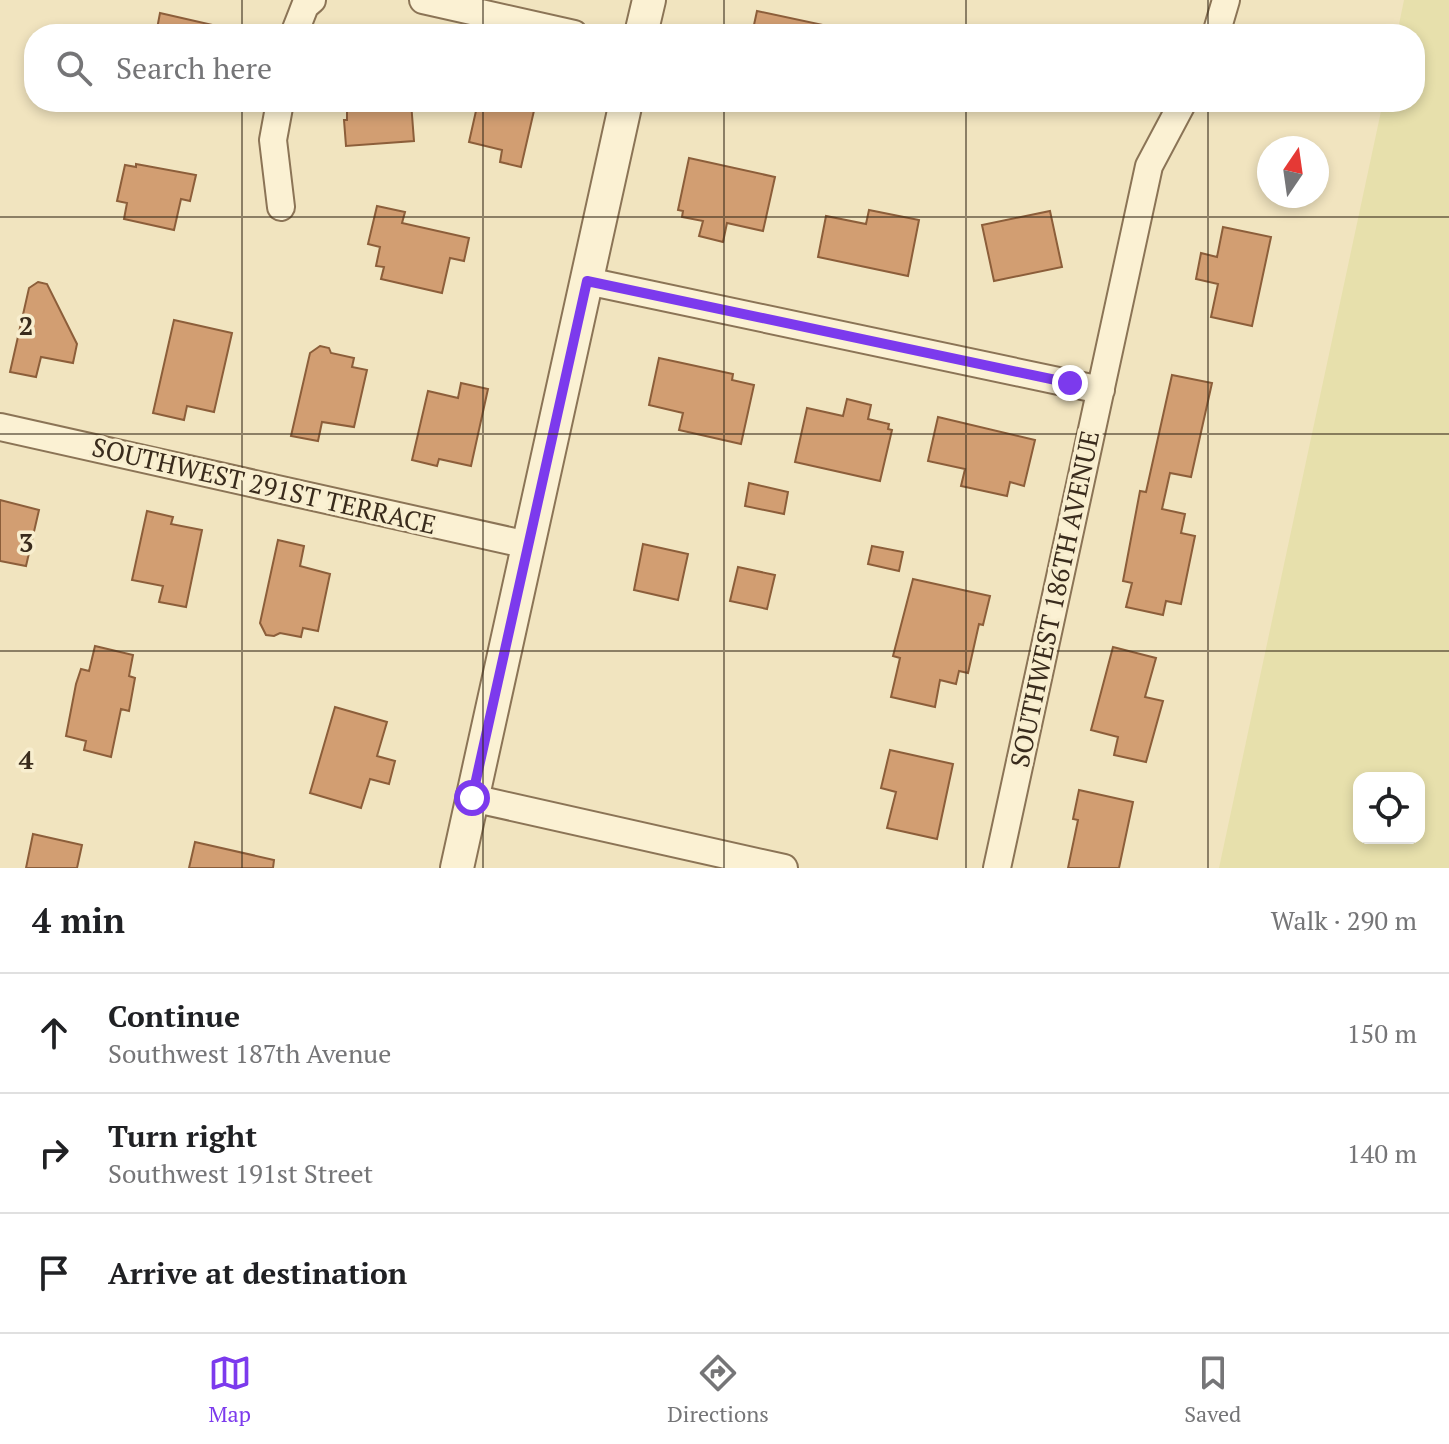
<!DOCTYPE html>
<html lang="en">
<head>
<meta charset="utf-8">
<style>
  body { margin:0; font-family:"PT Serif",serif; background:#f2f2f2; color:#202124 }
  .controls { position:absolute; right:24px; bottom:24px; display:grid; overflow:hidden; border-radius:16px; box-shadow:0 4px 12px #0003 }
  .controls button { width:72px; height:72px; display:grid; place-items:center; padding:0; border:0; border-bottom:2px solid #e0e0e0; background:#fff; color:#202124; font:40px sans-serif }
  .compass { position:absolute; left:1257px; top:136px; width:72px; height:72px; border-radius:50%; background:#fff; box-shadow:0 4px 12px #0003; rotate:13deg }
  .stop { position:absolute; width:24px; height:24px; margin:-18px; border:6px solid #7c3aed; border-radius:50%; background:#fff }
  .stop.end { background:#7c3aed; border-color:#fff; box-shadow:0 2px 8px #0008 }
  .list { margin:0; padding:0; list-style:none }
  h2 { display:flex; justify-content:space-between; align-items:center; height:104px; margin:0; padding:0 32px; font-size:34px }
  h2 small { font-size:26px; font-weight:400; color:#757577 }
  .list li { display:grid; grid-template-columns:52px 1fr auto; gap:24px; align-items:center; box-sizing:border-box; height:120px; padding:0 32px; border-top:2px solid #e0e0e0 }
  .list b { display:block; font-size:30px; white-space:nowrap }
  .list p { margin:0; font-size:26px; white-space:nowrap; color:#757577 }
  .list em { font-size:26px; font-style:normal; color:#757577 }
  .icon { flex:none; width:44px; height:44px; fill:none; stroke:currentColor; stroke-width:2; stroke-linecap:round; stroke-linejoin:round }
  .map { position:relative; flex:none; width:1449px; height:868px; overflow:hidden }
  .search { position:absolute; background:#fff; box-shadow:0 4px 12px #0003; left:24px; right:24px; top:24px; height:88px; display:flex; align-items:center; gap:20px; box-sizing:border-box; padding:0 28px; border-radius:32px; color:#757577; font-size:30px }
  .sheet { height:464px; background:#fff }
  nav { display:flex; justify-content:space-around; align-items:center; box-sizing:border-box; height:112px; border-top:2px solid #e0e0e0; background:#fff; font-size:22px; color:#757577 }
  nav a { display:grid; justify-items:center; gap:4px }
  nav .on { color:#7c3aed }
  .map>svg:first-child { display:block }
  .farmland { fill:#e7e0ac; fill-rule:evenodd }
  .building { fill:#d29e72; stroke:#8c5e3a; stroke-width:2 }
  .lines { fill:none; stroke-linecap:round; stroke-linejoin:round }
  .minor-casing { stroke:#8b7456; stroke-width:30 }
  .tertiary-casing { stroke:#8b7456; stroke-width:36 }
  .minor { stroke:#fbf1d3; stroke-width:26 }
  .tertiary { stroke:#fbf1d3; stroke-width:32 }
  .route { stroke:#7c3aed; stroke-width:10 }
  .grid { fill:none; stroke:#392b1c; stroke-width:2; stroke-opacity:0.55 }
  .labels { text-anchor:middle; stroke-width:7; stroke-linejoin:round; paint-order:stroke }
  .street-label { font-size:26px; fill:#392b1c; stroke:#f8eecf }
  .grid-label { font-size:26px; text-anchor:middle; font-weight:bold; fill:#392b1c; stroke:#f8eecf; stroke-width:7; stroke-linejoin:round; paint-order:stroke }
</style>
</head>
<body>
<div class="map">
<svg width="1449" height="868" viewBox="0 0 1449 868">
  <rect width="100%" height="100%" fill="#f1e4bf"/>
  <path class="farmland" d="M 1404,0 L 1449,0 L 1449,868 L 1219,868 L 1383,102 L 1415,102 L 1415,34 L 1397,34 ZM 1359,778 L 1419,778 L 1419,838 L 1359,838 Z"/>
  <path class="building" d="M 757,11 L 823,25 L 822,34 L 752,34 Z
    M 160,13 L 217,26 L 216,34 L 156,34 Z
    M 352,102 L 411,102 L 414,141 L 346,146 L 344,120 L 347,120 L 347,109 L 352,108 Z
    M 478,102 L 536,102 L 521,167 L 500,162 L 502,150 L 469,142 Z
    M 689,158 L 775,177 L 763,231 L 727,223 L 723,242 L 699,236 L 703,221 L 682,217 L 683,211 L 678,210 Z
    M 136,164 L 196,175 L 190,201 L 181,199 L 174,230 L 124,219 L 127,203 L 117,201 L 125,165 L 136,167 Z
    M 377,206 L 405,212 L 402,223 L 469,238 L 464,261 L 450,258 L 442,293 L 381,279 L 384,267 L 376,266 L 380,247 L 368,244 Z
    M 869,210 L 919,220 L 908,276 L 818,257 L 826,216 L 866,224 Z
    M 1050,211 L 1062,267 L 994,281 L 982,225 Z
    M 1223,227 L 1271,237 L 1252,326 L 1211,317 L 1218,284 L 1196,279 L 1201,253 L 1217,257 Z
    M 38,282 L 47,284 L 77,344 L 73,363 L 41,357 L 36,377 L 10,372 L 29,288 Z
    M 174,320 L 232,333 L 214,412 L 187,406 L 184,420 L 153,413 Z
    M 320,346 L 329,348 L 331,353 L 354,358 L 352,367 L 367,370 L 354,427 L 322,422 L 318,441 L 291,436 L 310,353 Z
    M 659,358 L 733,374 L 732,380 L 754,385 L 741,444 L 679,430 L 683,413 L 649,405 Z
    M 1172,375 L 1212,383 L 1191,477 L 1170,473 L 1162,509 L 1185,514 L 1181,533 L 1195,536 L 1181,604 L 1166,601 L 1163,615 L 1126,607 L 1132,583 L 1123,581 L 1140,491 L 1146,492 Z
    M 461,383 L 488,389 L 471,466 L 439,459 L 437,466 L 412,460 L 428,391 L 458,398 Z
    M 847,399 L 871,405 L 868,419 L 889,424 L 888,429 L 892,430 L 880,481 L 795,462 L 807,408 L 843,416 Z
    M 938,417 L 1035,440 L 1024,486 L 1010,482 L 1007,496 L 961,486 L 965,469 L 928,461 Z
    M 749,483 L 788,492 L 784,514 L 745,506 Z
    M 0,500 L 39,510 L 26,566 L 0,561 Z
    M 147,511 L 173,517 L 171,524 L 202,530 L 186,607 L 159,602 L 163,586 L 132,580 Z
    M 278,540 L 304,546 L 300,566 L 330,574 L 318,631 L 303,628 L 301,637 L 280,633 L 274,636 L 266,635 L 260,623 Z
    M 643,544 L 688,554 L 678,600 L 634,590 Z
    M 872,546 L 903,552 L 899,571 L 868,564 Z
    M 738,567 L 775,575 L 767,609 L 730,601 Z
    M 913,579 L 990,596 L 983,625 L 979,624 L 968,673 L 959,671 L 956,684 L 940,680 L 935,707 L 891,697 L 900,658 L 893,656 Z
    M 95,646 L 133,655 L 129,676 L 135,678 L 129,711 L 121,709 L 111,757 L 84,750 L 86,741 L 66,736 L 76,684 L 81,669 L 89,671 Z
    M 1113,647 L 1156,658 L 1145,697 L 1163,701 L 1146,762 L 1114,755 L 1118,737 L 1091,730 Z
    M 335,707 L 387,722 L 377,756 L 395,761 L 389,784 L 370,779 L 361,808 L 310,793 Z
    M 890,750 L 953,764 L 937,839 L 887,828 L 896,792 L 881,788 Z
    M 1079,790 L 1133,802 L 1119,868 L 1068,868 L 1078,820 L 1073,819 Z
    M 33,834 L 82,845 L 77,868 L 26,868 Z
    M 195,842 L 274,860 L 273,868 L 189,868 Z"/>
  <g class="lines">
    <g class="minor-casing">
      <path id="minor" d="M 423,0 L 574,34
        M 294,34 L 305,6 L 312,0
        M 1216,34 L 1226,0
        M 280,102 L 273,140 L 281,207
        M 587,281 L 1101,390
        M 0,427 L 528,545
        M 472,798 L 784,868
        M 997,868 L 1149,166 L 1183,102"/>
    </g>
    <g class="tertiary-casing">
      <path id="tertiary" d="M 641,34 L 649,0
        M 457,868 L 626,102"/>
    </g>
    <use href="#minor" class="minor"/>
    <use href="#tertiary" class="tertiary"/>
  </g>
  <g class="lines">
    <path class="route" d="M 472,798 L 587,281 L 1070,383"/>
  </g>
  <path class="grid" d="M 242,0 L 242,34M 483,0 L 483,34M 724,0 L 724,34M 966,0 L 966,34M 1208,0 L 1208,34M 242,102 L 242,868M 483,102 L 483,868M 724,102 L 724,868M 966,102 L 966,868M 1208,102 L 1208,868M 0,217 L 1449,217M 0,434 L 1449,434M 0,651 L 1449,651"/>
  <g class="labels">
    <g class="street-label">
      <text transform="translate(264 486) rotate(13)" y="9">SOUTHWEST 291ST TERRACE</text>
      <text transform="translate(1055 599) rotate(-78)" y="9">SOUTHWEST 186TH AVENUE</text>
    </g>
  </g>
  <g class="grid-label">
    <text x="26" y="335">2</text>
    <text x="26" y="552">3</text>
    <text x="26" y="769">4</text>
  </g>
</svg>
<div class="controls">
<button><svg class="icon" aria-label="locate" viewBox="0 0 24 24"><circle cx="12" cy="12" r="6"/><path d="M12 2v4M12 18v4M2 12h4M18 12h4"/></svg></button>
</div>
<svg class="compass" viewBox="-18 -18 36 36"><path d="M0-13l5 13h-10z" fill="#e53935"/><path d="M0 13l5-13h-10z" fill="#757577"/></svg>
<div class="stop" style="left:472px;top:798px"></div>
<div class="stop end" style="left:1070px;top:383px"></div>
<div class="search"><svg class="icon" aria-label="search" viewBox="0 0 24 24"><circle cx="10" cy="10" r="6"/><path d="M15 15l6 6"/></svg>Search here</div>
</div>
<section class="sheet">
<h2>4 min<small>Walk · 290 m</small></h2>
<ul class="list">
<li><svg class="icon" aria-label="ahead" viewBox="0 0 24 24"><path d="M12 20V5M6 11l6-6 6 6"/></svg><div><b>Continue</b><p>Southwest 187th Avenue</p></div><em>150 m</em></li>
<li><svg class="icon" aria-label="right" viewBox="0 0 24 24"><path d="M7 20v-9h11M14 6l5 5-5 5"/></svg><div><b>Turn right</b><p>Southwest 191st Street</p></div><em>140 m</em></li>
<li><svg class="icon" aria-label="arrive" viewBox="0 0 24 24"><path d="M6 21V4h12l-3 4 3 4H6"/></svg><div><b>Arrive at destination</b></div></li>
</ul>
</section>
<nav>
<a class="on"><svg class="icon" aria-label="map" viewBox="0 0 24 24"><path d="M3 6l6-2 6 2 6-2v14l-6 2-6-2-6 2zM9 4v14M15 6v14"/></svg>Map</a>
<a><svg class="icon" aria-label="directions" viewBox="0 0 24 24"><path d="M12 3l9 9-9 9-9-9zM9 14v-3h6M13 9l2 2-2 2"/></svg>Directions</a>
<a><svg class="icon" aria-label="saved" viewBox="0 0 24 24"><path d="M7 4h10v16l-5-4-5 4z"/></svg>Saved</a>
</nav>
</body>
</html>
